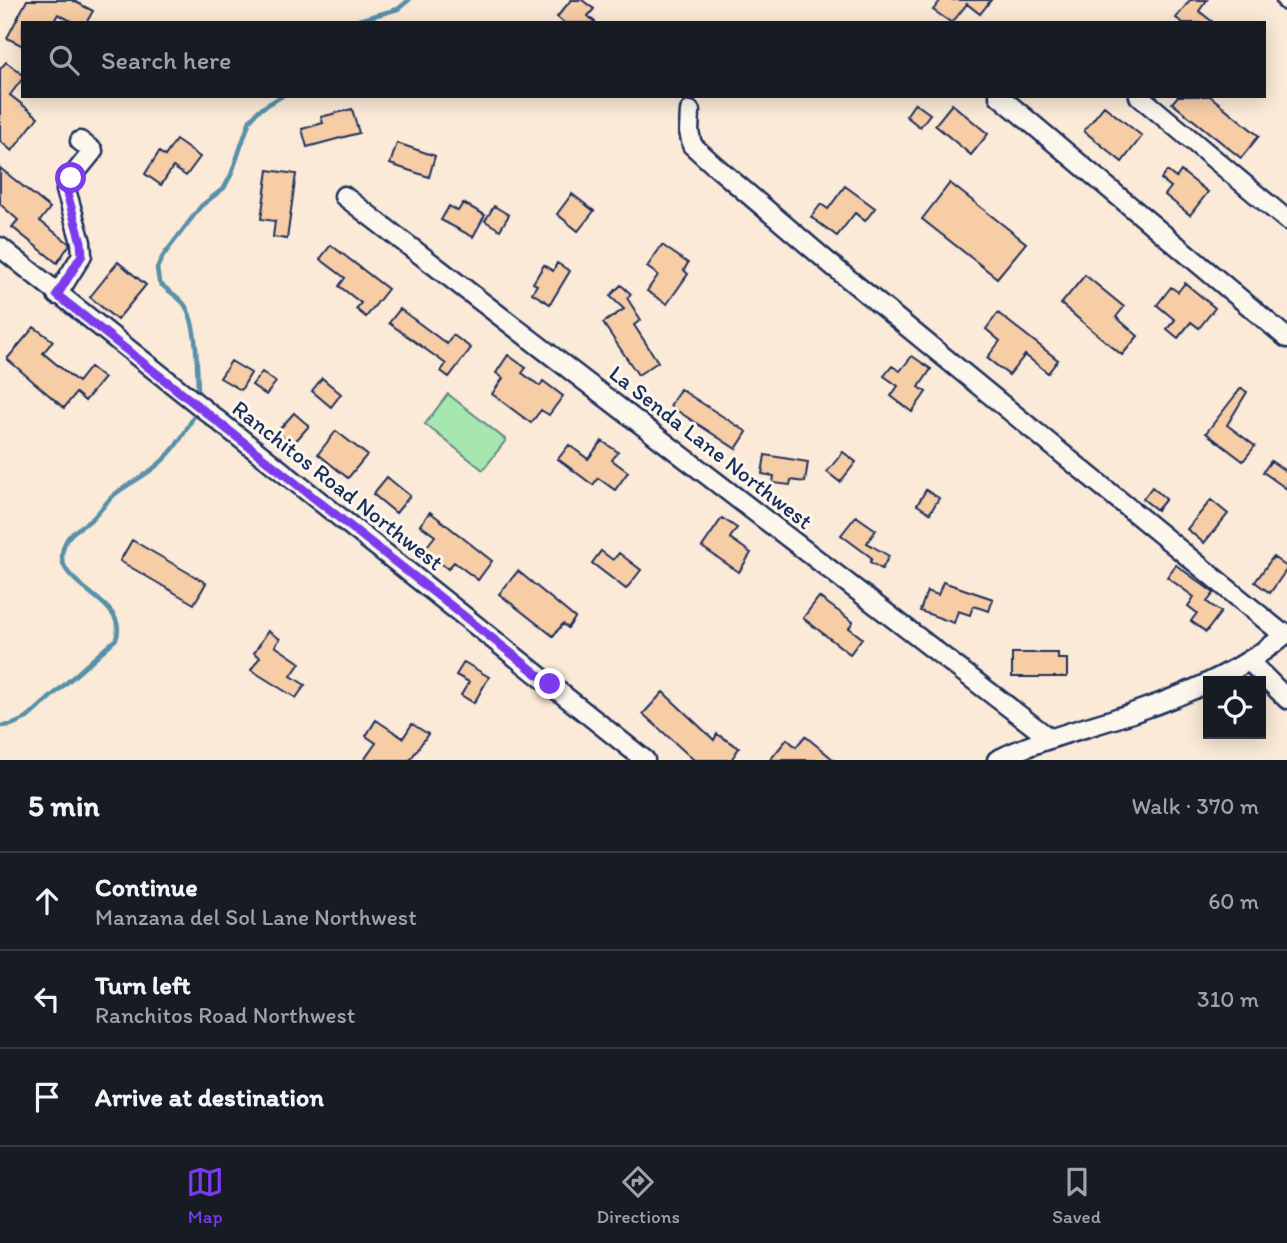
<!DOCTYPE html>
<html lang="en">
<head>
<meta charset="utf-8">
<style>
  body { margin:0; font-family:Itim,sans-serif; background:#242831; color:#f1f3f6 }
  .controls { position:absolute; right:21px; bottom:21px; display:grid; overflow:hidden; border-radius:0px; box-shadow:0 4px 18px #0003 }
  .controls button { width:63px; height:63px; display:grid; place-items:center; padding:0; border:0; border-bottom:2px solid #363941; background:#171b24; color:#f1f3f6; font:35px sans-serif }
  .stop { position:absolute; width:21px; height:21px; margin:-16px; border:5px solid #7c3aed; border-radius:50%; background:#fff }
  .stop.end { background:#7c3aed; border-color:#fff; box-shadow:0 2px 7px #0008 }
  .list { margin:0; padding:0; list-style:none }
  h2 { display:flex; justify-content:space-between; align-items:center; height:91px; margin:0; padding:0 28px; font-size:30px }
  h2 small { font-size:23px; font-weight:400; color:#9ea1a6 }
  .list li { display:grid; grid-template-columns:46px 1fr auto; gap:21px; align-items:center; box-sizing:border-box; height:98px; padding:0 28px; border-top:2px solid #363941 }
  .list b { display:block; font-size:26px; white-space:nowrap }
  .list p { margin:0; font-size:23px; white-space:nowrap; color:#9ea1a6 }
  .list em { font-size:23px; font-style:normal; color:#9ea1a6 }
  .icon { flex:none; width:38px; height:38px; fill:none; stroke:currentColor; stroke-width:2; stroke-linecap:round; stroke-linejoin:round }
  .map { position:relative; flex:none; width:1287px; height:760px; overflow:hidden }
  .search { position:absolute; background:#171b24; box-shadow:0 4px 18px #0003; left:21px; right:21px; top:21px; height:77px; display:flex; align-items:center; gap:18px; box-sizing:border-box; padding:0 24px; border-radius:0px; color:#9ea1a6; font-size:26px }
  .sheet { height:385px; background:#171b24 }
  nav { display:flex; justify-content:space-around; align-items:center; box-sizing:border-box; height:98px; border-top:2px solid #363941; background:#171b24; font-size:19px; color:#9ea1a6 }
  nav a { display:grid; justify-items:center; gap:4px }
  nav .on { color:#7c3aed }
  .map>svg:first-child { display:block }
  .green { fill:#a6e6af; stroke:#608a86; stroke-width:2 }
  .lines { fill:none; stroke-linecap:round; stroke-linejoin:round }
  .stream { stroke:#5890aa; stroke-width:4.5 }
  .building { fill:#f7cda6; stroke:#1b2f5e; stroke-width:2 }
  .minor-casing { stroke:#1b2f5e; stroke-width:23 }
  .minor { stroke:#fbf7ec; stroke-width:18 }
  .route { stroke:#7c3aed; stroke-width:9 }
  .labels { text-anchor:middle; stroke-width:6; stroke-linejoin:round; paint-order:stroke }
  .street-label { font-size:23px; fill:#1b2f5e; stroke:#fbf7ec }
</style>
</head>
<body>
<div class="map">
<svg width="1287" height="760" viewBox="0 0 1287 760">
  <rect width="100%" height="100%" fill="#faead7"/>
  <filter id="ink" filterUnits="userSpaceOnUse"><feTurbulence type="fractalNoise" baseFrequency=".0143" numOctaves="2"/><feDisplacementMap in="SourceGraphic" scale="14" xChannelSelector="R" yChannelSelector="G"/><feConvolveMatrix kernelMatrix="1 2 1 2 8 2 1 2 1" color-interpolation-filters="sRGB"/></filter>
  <g filter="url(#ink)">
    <path class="green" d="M 448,394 L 506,440 L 483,470 L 425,424 Z"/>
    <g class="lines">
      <path class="stream" d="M 348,23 L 398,9 L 409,0
        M 198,393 C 197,370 198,323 184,304 C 178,296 166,290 159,282 L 157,268 L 163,256 L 201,206 L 224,188 L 231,175 L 250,120 L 259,110 L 282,96
        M 0,726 L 11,725 L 27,718 L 116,639 C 131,600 52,586 63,549 C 67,532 80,529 92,519 C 100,512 106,502 114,495 C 127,484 142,478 155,467 C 173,453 183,436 194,416"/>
    </g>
    <path class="building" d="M 27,0 L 72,0 L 93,11 L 86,23 L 75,23 L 58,14 L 53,23 L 23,23 L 23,46 L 7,38 Z
      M 571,0 L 582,0 L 594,9 L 588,16 L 596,23 L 564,23 L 557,17 Z
      M 941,0 L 991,0 L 980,14 L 967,4 L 952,23 L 933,10 Z
      M 1190,0 L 1207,0 L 1199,11 L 1214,23 L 1183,23 L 1176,18 Z
      M 6,62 L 23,75 L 23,78 L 10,95 L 38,117 L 12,151 L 0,141 L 0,69 Z
      M 1178,96 L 1210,96 L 1259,136 L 1241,158 L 1172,103 Z
      M 915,103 L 930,114 L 920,127 L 906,116 Z
      M 952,104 L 988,134 L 971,155 L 935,125 Z
      M 1104,106 L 1142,136 L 1122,162 L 1084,131 Z
      M 352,109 L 359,133 L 307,147 L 302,129 L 323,123 L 321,117 Z
      M 176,140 L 200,157 L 186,176 L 173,167 L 161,185 L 145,174 L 159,152 L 165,156 Z
      M 397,143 L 435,156 L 429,177 L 390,164 Z
      M 0,168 L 50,208 L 40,221 L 70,244 L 57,263 L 12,227 L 18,220 L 0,204 Z
      M 268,170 L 296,174 L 287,239 L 273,237 L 275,221 L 261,219 Z
      M 1167,171 L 1176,178 L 1181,171 L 1208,192 L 1190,215 L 1165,195 L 1171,187 L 1161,179 Z
      M 950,183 L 1026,243 L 997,278 L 922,219 Z
      M 845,186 L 875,208 L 865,221 L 855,213 L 837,236 L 811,217 L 821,204 L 828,209 Z
      M 572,194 L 594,211 L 578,231 L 557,214 Z
      M 463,203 L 485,215 L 473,237 L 441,220 L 449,206 L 458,211 Z
      M 494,206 L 509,215 L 500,230 L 485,221 Z
      M 331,245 L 388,289 L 366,317 L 356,309 L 361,303 L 339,286 L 345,278 L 320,259 Z
      M 662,245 L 688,263 L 684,270 L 688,274 L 667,304 L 647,291 L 658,275 L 647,267 Z
      M 118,262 L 146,285 L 117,320 L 90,297 Z
      M 557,263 L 570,271 L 550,304 L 532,293 L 537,285 L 533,283 L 544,265 L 553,271 Z
      M 1085,275 L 1124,307 L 1116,317 L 1138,336 L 1122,355 L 1061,304 Z
      M 1185,283 L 1215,308 L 1199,328 L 1191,322 L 1178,338 L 1167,329 L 1175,320 L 1157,305 L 1171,287 L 1178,292 Z
      M 621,285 L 631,294 L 627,298 L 641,320 L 634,325 L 658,362 L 638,375 L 603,323 L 624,309 L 610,296 Z
      M 400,309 L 447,344 L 453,335 L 471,348 L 449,377 L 441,371 L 446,364 L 389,323 Z
      M 998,313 L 1058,360 L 1048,373 L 1025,355 L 1009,375 L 987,358 L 1000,341 L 986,329 Z
      M 34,327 L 53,341 L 43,353 L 78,382 L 90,367 L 104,378 L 85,401 L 76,393 L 64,408 L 7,359 Z
      M 508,355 L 526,368 L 522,373 L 540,386 L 543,381 L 563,396 L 549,415 L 541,410 L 531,423 L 492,394 L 503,378 L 496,373 Z
      M 912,356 L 931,369 L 919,387 L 926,392 L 912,412 L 891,396 L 898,386 L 884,376 L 892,366 L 900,371 Z
      M 231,361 L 251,373 L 241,390 L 220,378 Z
      M 262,372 L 276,382 L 266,395 L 252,385 Z
      M 322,378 L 341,394 L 331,407 L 312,391 Z
      M 1241,388 L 1247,392 L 1227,425 L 1255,446 L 1243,461 L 1206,433 Z
      M 680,389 L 747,432 L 736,449 L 670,406 Z
      M 294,413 L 309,426 L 292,445 L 277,432 Z
      M 336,431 L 367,455 L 348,478 L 318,454 Z
      M 602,441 L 618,452 L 612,460 L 628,472 L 615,490 L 598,478 L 593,485 L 558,459 L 569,445 L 588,459 Z
      M 843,452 L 856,462 L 840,482 L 827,472 Z
      M 765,455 L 808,462 L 805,482 L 791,480 L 790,485 L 773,483 L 774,476 L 762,474 Z
      M 1271,461 L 1287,472 L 1287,489 L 1263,472 Z
      M 387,477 L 410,496 L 396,513 L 373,494 Z
      M 1152,487 L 1166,499 L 1157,510 L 1143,499 Z
      M 926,490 L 939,498 L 930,513 L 917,505 Z
      M 1211,500 L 1228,514 L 1204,543 L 1187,529 Z
      M 430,512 L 492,561 L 478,580 L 454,562 L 448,569 L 424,550 L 435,536 L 420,525 Z
      M 856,516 L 876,530 L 867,543 L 889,556 L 882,569 L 870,562 L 872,558 L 841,535 Z
      M 722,518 L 737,528 L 730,538 L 751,553 L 739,572 L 702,547 Z
      M 132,540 L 206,583 L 194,604 L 120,561 Z
      M 601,551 L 613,560 L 619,553 L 641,570 L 626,589 L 592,563 Z
      M 1273,557 L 1287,567 L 1287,569 L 1270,593 L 1255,582 Z
      M 1176,565 L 1214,593 L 1207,602 L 1221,612 L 1206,632 L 1191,621 L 1197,613 L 1188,606 L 1194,597 L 1167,577 Z
      M 518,571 L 575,618 L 568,628 L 563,624 L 553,636 L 499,594 Z
      M 943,582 L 993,599 L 989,611 L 973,606 L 970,615 L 958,611 L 954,623 L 920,611 L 927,591 L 938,595 Z
      M 819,597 L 853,622 L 849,628 L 862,638 L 850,654 L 803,618 Z
      M 268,631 L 280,639 L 275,646 L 300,663 L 291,676 L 305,685 L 296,698 L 251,670 L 260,657 L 254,653 Z
      M 1012,653 L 1058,653 L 1058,659 L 1067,659 L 1067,677 L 1012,677 Z
      M 464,662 L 489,677 L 474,703 L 461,695 L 469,682 L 456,675 Z
      M 663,692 L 714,740 L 717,734 L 739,748 L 731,760 L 694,760 L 643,714 Z
      M 376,720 L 403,738 L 412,724 L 428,734 L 410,760 L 364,760 L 376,743 L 366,736 Z
      M 805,736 L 834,760 L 770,760 L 787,739 L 796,747 Z"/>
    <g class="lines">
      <g class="minor-casing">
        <path id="minor" d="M 1286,0 L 1287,1
          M 999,96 L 1287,338
          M 1139,96 L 1287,220
          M 690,111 L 689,131 L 692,145 L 714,165 L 834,267 L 1284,635
          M 344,196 L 1049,738
          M 0,247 L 645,760
          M 57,295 L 82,255 L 81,242 L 66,190 L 71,178 L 93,151 L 80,141
          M 1250,662 L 1287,699
          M 997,760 C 1041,738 1089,728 1135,712 C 1188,694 1244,670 1287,633"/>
      </g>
      <use href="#minor" class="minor"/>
    </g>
  </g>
  <g class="lines" filter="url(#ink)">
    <path class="route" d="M 71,178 L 66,190 L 81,242 L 82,255 L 57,295 L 550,684"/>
  </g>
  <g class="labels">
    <g class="street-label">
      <text transform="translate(711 447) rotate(38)" y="8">La Senda Lane Northwest</text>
      <text transform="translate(338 485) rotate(38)" y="8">Ranchitos Road Northwest</text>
    </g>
  </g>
</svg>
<div class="controls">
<button><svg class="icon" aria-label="locate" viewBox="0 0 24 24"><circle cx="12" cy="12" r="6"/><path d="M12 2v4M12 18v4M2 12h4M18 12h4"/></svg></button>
</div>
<div class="stop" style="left:71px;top:178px"></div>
<div class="stop end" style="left:550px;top:684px"></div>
<div class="search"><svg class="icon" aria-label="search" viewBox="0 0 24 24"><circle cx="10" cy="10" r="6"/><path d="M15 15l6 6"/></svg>Search here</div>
</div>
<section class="sheet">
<h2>5 min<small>Walk · 370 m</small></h2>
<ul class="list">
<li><svg class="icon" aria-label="ahead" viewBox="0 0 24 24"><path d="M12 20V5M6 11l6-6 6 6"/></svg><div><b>Continue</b><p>Manzana del Sol Lane Northwest</p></div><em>60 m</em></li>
<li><svg class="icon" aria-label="left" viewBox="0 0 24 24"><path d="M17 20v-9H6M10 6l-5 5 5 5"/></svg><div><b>Turn left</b><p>Ranchitos Road Northwest</p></div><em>310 m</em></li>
<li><svg class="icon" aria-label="arrive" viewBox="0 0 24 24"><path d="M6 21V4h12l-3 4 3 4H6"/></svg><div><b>Arrive at destination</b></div></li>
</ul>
</section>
<nav>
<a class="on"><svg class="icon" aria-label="map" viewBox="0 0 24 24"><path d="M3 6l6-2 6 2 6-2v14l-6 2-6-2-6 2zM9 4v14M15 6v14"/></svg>Map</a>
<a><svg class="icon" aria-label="directions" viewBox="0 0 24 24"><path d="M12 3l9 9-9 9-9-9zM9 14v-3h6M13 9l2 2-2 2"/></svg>Directions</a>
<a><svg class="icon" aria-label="saved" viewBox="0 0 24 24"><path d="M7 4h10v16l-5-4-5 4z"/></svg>Saved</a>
</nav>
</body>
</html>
